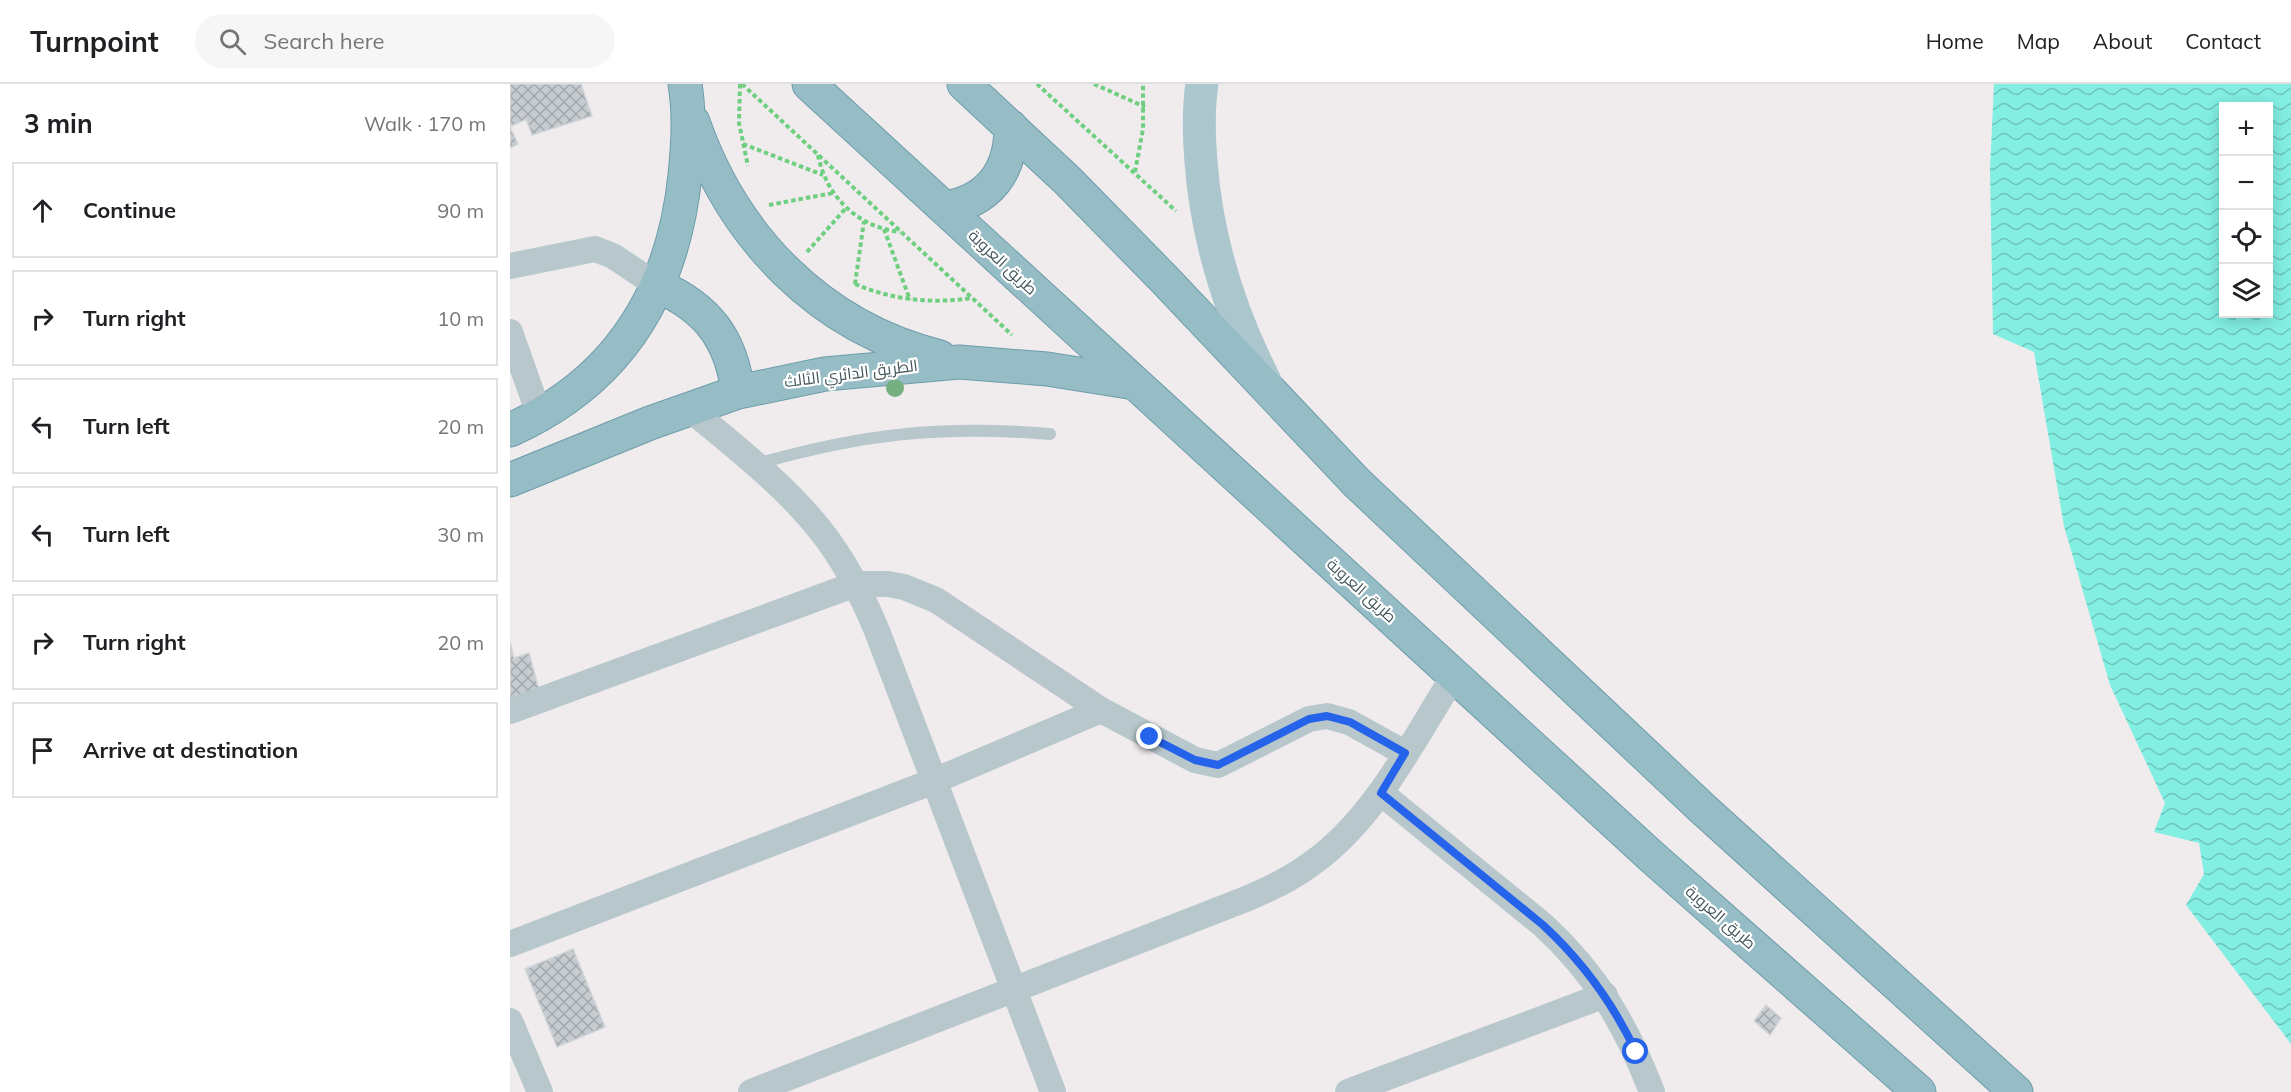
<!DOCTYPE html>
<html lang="en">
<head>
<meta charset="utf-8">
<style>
  body { margin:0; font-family:Mulish,Cairo,sans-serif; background:#f6f6f6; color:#202124 }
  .controls { position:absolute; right:18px; top:18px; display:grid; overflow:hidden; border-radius:0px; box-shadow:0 3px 15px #0003 }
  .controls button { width:54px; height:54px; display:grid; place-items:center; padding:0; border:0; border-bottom:2px solid #e0e0e0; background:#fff; color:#202124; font:30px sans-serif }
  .stop { position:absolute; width:18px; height:18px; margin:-14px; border:4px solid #2563eb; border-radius:50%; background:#fff }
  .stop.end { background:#2563eb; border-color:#fff; box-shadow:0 2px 6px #0008 }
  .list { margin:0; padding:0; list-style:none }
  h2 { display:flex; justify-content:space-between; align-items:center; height:78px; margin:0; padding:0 24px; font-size:26px }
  h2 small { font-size:20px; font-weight:400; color:#757577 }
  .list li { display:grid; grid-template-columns:39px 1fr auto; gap:18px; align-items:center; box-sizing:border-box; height:96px; margin:0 12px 12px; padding:0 12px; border:2px solid #e0e0e0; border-radius:0px }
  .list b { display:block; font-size:22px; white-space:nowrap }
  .list em { font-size:20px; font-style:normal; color:#757577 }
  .icon { flex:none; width:33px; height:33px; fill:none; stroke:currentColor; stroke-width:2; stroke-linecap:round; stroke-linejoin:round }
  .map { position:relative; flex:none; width:1781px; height:1008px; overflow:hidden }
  header { display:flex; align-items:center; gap:36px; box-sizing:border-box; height:84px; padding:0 30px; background:#fff; border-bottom:2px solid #e0e0e0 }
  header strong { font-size:28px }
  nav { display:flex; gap:33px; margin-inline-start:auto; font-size:21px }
  .search { width:420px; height:54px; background:#f6f6f6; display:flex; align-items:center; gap:15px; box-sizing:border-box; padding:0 21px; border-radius:33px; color:#757577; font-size:22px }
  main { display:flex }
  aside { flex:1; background:#fff }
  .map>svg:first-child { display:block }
  .water { fill:url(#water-waves); fill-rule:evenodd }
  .building { fill:url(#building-cross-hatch); stroke:#d0d5d9; stroke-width:1.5 }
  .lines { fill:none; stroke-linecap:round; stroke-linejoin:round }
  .trunk-casing { stroke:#6d9daa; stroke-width:35 }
  .path { stroke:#6fcf81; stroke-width:4; stroke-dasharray:4.5 3; stroke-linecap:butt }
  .service { stroke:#b7c7cb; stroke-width:12 }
  .minor { stroke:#b7c7cb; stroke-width:26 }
  .primary { stroke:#abc7cd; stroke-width:33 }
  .trunk { stroke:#96bcc6; stroke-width:33 }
  .tree { fill:#76b080 }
  .route { stroke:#2563eb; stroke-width:8 }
  .labels { text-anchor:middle; stroke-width:4.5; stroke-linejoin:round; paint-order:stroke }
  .street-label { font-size:16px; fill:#44575b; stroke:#fff }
</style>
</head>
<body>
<header>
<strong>Turnpoint</strong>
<div class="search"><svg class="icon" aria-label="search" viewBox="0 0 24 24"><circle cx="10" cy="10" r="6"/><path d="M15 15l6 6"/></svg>Search here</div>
<nav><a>Home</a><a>Map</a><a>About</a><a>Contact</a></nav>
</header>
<main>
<aside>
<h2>3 min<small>Walk · 170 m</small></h2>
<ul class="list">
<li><svg class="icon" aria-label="ahead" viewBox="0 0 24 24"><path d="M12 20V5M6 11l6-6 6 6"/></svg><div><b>Continue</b></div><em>90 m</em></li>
<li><svg class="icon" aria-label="right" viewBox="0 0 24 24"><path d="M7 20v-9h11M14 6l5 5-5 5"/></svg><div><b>Turn right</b></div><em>10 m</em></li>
<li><svg class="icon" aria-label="left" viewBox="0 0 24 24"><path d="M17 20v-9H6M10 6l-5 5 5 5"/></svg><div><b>Turn left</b></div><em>20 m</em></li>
<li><svg class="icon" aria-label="left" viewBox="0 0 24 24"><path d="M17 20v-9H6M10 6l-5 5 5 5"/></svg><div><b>Turn left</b></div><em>30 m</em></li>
<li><svg class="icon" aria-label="right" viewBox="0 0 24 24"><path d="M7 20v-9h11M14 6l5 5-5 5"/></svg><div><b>Turn right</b></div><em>20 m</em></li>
<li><svg class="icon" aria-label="arrive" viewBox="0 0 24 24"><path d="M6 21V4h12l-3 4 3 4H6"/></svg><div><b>Arrive at destination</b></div></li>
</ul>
</aside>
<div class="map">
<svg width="1781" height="1008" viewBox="0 0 1781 1008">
  <defs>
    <pattern id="water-waves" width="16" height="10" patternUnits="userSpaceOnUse" patternTransform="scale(1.5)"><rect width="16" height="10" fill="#83efe3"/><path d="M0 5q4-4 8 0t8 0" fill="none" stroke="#6dc4bb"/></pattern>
    <pattern id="building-cross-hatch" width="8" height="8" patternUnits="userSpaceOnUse" patternTransform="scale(1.5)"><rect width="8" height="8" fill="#c6ccd0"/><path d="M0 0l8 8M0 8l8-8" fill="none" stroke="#a2a8ac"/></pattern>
  </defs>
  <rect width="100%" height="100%" fill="#f0eced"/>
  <path class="water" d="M 1484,0 L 1781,0 L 1781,960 L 1676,821 L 1694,790 L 1689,759 L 1644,748 L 1655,719 L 1600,601 L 1554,442 L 1524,268 L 1483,250 L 1480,85 ZM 1714,22 L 1758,22 L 1758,230 L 1714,230 Z"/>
  <path class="building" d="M 0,0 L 71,0 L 82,32 L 22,51 L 16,35 L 0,43 Z
    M 0,43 L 8,60 L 0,64 Z
    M 0,558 L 4,574 L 19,569 L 30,609 L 0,617 Z
    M 63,865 L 95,943 L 47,963 L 15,885 Z
    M 1256,921 L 1271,934 L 1260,951 L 1244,937 Z"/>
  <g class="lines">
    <g class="trunk-casing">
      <path id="trunk" d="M 299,0 L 1142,773 L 1409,1008
        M 454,0 L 558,97 L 655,196 L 847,399 L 1193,725 L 1506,1008
        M 183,38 C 223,153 309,243 430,273
        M 435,124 C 479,117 501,88 501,43
        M 148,202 C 198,224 221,255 228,308
        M 0,346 C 109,297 163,208 175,91 C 178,61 180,31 175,0
        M 0,396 L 140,339 L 228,308 L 315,290 L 449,278 L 537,285 L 625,299"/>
    </g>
    <path class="path" d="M 230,0 L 229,39 L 238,82
      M 232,0 L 502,251
      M 527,0 L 666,127
      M 584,0 L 635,23
      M 233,60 L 313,91
      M 308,71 C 316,112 347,143 390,148
      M 625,88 L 633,45 L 633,0
      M 259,121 L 323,109
      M 374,145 L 400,216
      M 297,168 L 336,124
      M 345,200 C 383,216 421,220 462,214
      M 345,200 L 354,137"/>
    <path class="service" d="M 247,380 C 351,350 431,341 540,350"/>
    <path class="minor" d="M 0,182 L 85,165 L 103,172 L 148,202
      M 0,248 L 30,333
      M 180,325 C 225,363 274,400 311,447 C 335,477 352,511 367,547 L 543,1008
      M 0,627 L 346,500 L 378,500 L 394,503 L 426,516 L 591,626 L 685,676 L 708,681 L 799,635 L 817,632 L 839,638 L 895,669
      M 871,709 L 1033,841 C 1087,891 1116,941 1142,1008
      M 0,860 L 424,697 L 591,626
      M 0,937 L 30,1008
      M 241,1008 L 736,815 C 759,805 781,795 801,780 C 865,735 904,655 945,590
      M 838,1008 L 1095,911"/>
    <path class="primary" d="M 692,0 C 688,25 689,53 691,78 C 697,156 719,227 755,297"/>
    <use href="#trunk" class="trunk"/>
  </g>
  <circle class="tree" cx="385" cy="304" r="9"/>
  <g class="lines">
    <path class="route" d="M 640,653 L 685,676 L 708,681 L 799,635 L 817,632 L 840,638 L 895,669 L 871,709 L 1033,841 C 1073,878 1103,919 1126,968"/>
  </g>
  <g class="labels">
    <g class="street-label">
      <text transform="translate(493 178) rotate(43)" y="6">طريق العروبة</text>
      <text transform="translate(341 289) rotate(-7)" y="6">الطريق الدائري الثالث</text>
      <text transform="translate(852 506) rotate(42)" y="6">طريق العروبة</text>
      <text transform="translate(1211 833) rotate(41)" y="6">طريق العروبة</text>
    </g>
  </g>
</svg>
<div class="controls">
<button>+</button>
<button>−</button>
<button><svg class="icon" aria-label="locate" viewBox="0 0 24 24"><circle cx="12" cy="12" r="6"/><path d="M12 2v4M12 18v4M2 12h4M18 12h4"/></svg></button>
<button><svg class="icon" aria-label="layers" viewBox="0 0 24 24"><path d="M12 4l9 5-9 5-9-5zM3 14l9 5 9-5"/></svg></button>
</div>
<div class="stop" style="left:1126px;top:968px"></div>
<div class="stop end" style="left:640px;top:653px"></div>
</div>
</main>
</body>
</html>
